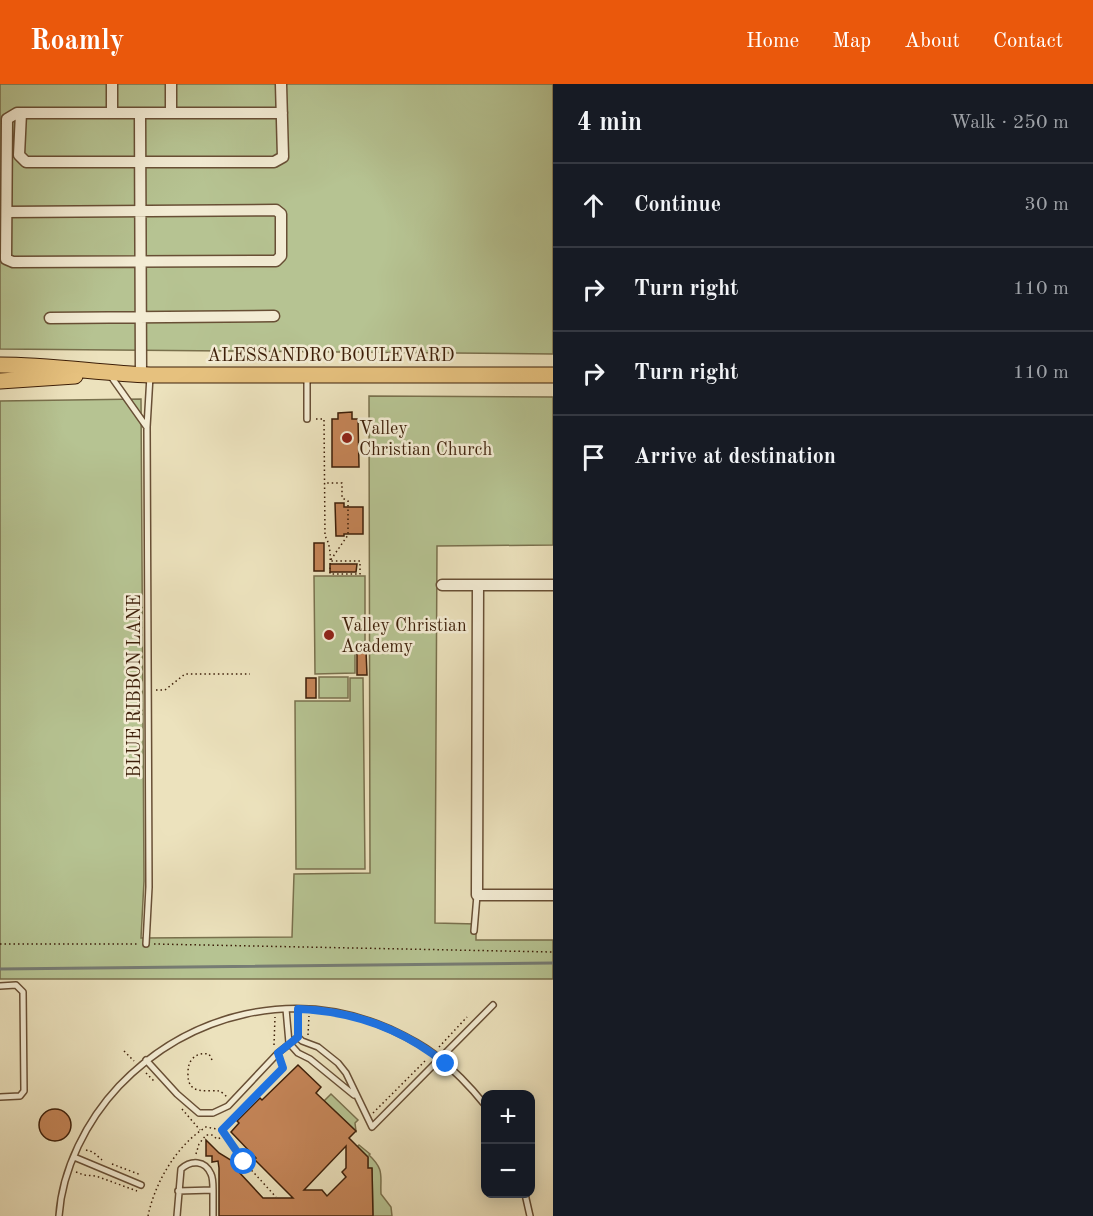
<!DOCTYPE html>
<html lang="en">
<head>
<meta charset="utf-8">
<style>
  body { margin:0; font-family:"Old Standard TT",serif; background:#20242c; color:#f1f3f6 }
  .controls { position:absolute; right:18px; bottom:18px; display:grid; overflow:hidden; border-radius:12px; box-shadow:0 3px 15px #0003 }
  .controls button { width:54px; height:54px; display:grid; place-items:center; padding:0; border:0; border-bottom:2px solid #363941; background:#171b24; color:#f1f3f6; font:30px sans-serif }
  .stop { position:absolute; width:18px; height:18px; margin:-14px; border:4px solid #1a73e8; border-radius:50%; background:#fff }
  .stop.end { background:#1a73e8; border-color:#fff; box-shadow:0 2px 6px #0008 }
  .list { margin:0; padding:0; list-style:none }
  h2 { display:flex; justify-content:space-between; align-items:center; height:78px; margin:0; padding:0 24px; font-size:26px }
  h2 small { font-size:20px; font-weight:400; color:#9ea1a6 }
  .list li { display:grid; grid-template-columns:39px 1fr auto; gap:18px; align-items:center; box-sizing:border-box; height:84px; padding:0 24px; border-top:2px solid #363941 }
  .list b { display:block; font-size:22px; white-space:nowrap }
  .list em { font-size:20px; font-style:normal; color:#9ea1a6 }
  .icon { flex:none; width:33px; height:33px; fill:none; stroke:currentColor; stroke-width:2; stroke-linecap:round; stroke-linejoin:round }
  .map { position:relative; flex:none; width:553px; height:1132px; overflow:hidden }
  header { display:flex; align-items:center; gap:36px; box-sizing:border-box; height:84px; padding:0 30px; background:#ea580c; color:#fff }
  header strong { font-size:28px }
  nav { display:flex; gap:33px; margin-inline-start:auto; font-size:21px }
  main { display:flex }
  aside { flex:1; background:#171b24 }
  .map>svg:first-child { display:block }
  .green { fill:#b6c392; stroke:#79704d; stroke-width:1.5 }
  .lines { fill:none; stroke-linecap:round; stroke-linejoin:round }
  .stream { stroke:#767c74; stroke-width:3 }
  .building { fill:#c48457; stroke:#3c1e08; stroke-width:1.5; fill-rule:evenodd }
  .lane-casing { stroke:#684f35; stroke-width:8 }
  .street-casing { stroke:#684f35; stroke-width:13 }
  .primary-casing { stroke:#3c1e08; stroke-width:17 }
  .path { stroke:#3c1e08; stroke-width:1.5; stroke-dasharray:1.5 3; stroke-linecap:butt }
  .lane { stroke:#f3ecd4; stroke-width:5 }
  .street { stroke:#f3ecd4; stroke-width:10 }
  .primary { stroke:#e6c17e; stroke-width:15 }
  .route { stroke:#1a73e8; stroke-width:8 }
  .poi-dot { fill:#8f2418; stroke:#f3ecd4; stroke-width:2 }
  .labels { text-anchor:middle; stroke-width:5; stroke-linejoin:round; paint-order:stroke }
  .street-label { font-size:18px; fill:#3c1e08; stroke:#f3ecd4 }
  .poi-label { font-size:18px; fill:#3c1e08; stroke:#f3ecd4; text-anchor:start }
</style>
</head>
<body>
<header>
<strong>Roamly</strong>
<nav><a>Home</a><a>Map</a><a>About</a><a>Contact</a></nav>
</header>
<main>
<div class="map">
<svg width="553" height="1132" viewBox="0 0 553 1132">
  <rect width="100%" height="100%" fill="#ece2bd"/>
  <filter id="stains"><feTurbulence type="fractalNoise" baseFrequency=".00333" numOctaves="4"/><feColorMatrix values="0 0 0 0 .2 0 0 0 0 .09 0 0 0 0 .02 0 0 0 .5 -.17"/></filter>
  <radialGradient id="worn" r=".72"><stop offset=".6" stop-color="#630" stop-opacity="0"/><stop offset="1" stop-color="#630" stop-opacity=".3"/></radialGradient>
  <path class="green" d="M 0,0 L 553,0 L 553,270 L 0,265 Z
    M 369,312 L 553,313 L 553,461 L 437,462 L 435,839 L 476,840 L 476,856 L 553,856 L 553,895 L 0,895 L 0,317 L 141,315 L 144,797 L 141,854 L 292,853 L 294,790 L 370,789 Z
    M 314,492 L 365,492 L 365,564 L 355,564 L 355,589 L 315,590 Z
    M 319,593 L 348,593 L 348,614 L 319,614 Z
    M 350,594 L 363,594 L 365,785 L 296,785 L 295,617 L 350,617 Z
    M 331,1010 L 358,1036 L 355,1039 L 356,1047 L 324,1017 Z
    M 359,1061 L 370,1070 L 369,1071 C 385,1086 380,1092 381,1110 L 391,1123 L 392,1132 L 373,1132 L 372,1085 L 366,1084 L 368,1082 L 368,1073 L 357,1063 Z"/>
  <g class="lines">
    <path class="stream" d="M 0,885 L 553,879"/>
  </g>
  <path class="building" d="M 352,328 L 352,335 L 358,335 L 359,383 L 332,383 L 332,335 L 338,335 L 338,329 Z
    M 335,419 L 344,419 L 344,423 L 363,423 L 363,450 L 344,450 L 344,452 L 336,452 Z
    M 314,459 L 324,459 L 324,487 L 314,487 Z
    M 330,480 L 357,480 L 356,488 L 330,488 Z
    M 357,567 L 366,567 L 367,591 L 357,591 Z
    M 306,594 L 316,594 L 316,614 L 306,614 Z
    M 298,981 L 321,1003 L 316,1009 L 356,1047 L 349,1054 L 368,1073 L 368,1084 L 372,1084 L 373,1132 L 219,1132 L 219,1084 L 218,1077 L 212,1078 L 212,1072 L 206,1072 L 206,1056 L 219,1069 L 239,1081 L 242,1084 L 238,1087 L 263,1114 L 293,1114 L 254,1075 L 256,1074 L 231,1048 L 239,1039 L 237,1037 L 260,1014 L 262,1016 ZM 346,1062 L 346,1084 L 342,1088 L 346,1093 L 327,1112 L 322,1106 L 304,1106 Z
    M39 1041a16 16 0 1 1 32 0a16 16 0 1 1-32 0Z"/>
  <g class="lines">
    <g class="lane-casing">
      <path id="lane" d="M 110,291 L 146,342
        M 307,292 L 307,335
        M 474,847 L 477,811
        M 146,860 L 149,803 L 147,343 L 150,292
        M 0,902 L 16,901 L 23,908 L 24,1007 L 20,1012 L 0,1013
        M 286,925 L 289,959 L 298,969 L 310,975 L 354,1011
        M 298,925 L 298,953 L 302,957 L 318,963 L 338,979 L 346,989 L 372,1043 L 493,921
        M 146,976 L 177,1010 L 199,1029 L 213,1029 L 228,1022 L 278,969 L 298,953
        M 74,1073 L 141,1101
        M 178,1107 L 213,1106 L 213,1132
        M 525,1110 L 530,1132
        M 59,1132 C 62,1085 87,1036 119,1002 C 190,928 296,903 390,945 C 405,952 421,960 434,970 C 453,985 470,1002 485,1021
        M 177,1132 L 181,1085 C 191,1076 205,1076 211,1090 C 213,1094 213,1101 213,1106"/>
    </g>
    <g class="street-casing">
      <path id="street" d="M 171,0 L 171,29
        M 21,29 L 19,71 L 26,78 L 274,78 L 283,73 L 281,0
        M 112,29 L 112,0
        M 140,29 L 141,290
        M 7,128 L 276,126 L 281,130 L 281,172 L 276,177 L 13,178 L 6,175 L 7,35 L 17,29 L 282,29
        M 50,234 L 274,232
        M 442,501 L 478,501
        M 553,501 L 478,501 L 477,811 L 553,811"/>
    </g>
    <g class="primary-casing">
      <path id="primary" d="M 0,281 C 50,281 100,289 150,291 L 553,291
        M 0,297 L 75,292"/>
    </g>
    <path class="path" d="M 316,335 L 324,335 L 325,452 C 332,463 330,477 330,490 L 360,490 L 360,477 L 330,477 L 348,451 L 348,417 L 342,414 L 342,399 L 324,399
      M 156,606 L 165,606 L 185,590 L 250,590
      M 0,860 L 137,860
      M 154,860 L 553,868
      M 308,951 L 309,932
      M 274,961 L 275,933
      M 439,963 L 467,933
      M 124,967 L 134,977
      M 212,976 L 209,970 C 202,969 197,970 192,975 C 189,979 188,983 188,989 C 187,1013 208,1005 219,1007 C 222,1008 225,1011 227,1013
      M 146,989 L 155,998
      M 182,1025 L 200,1046
      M 373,1029 L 427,975
      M 223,1046 L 244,1078 L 276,1113
      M 86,1066 L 93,1068 L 102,1076
      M 196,1070 L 199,1060 L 206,1051 L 212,1051 L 217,1055 L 226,1052
      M 112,1080 L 141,1091
      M 76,1088 L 84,1091 L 96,1092 L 137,1107
      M 148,1132 C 155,1098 177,1061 206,1043 L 223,1046 L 285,982"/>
    <use href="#lane" class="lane"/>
    <use href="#street" class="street"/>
    <use href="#primary" class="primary"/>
  </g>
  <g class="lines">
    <path class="route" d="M 244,1078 L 222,1046 L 283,984 L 278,969 L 298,953 L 298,925 C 353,927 403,945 446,980"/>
  </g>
  <g class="poi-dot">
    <circle cx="347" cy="354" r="6"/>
    <circle cx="329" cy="551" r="6"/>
  </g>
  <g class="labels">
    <g class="street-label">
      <text x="331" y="277">ALESSANDRO BOULEVARD</text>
      <text transform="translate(134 602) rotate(-90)" y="6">BLUE RIBBON LANE</text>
    </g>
    <g class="poi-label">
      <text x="359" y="350">Valley<tspan x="359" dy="21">Christian Church</tspan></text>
      <text x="341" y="547">Valley Christian<tspan x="341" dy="21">Academy</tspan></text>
    </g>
  </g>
  <rect width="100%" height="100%" filter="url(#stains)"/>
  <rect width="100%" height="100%" fill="url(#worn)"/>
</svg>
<div class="controls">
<button>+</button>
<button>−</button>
</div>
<div class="stop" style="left:244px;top:1078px"></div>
<div class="stop end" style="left:446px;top:980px"></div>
</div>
<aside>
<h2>4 min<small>Walk · 250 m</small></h2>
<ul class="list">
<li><svg class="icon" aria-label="ahead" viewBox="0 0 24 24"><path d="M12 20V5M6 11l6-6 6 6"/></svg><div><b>Continue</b></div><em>30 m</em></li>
<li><svg class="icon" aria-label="right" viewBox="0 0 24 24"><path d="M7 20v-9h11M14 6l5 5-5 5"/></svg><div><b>Turn right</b></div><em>110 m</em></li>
<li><svg class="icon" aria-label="right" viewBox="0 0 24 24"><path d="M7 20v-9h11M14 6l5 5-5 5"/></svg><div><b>Turn right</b></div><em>110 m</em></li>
<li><svg class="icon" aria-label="arrive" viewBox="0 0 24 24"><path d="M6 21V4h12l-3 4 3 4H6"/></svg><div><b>Arrive at destination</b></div></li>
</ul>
</aside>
</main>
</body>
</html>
